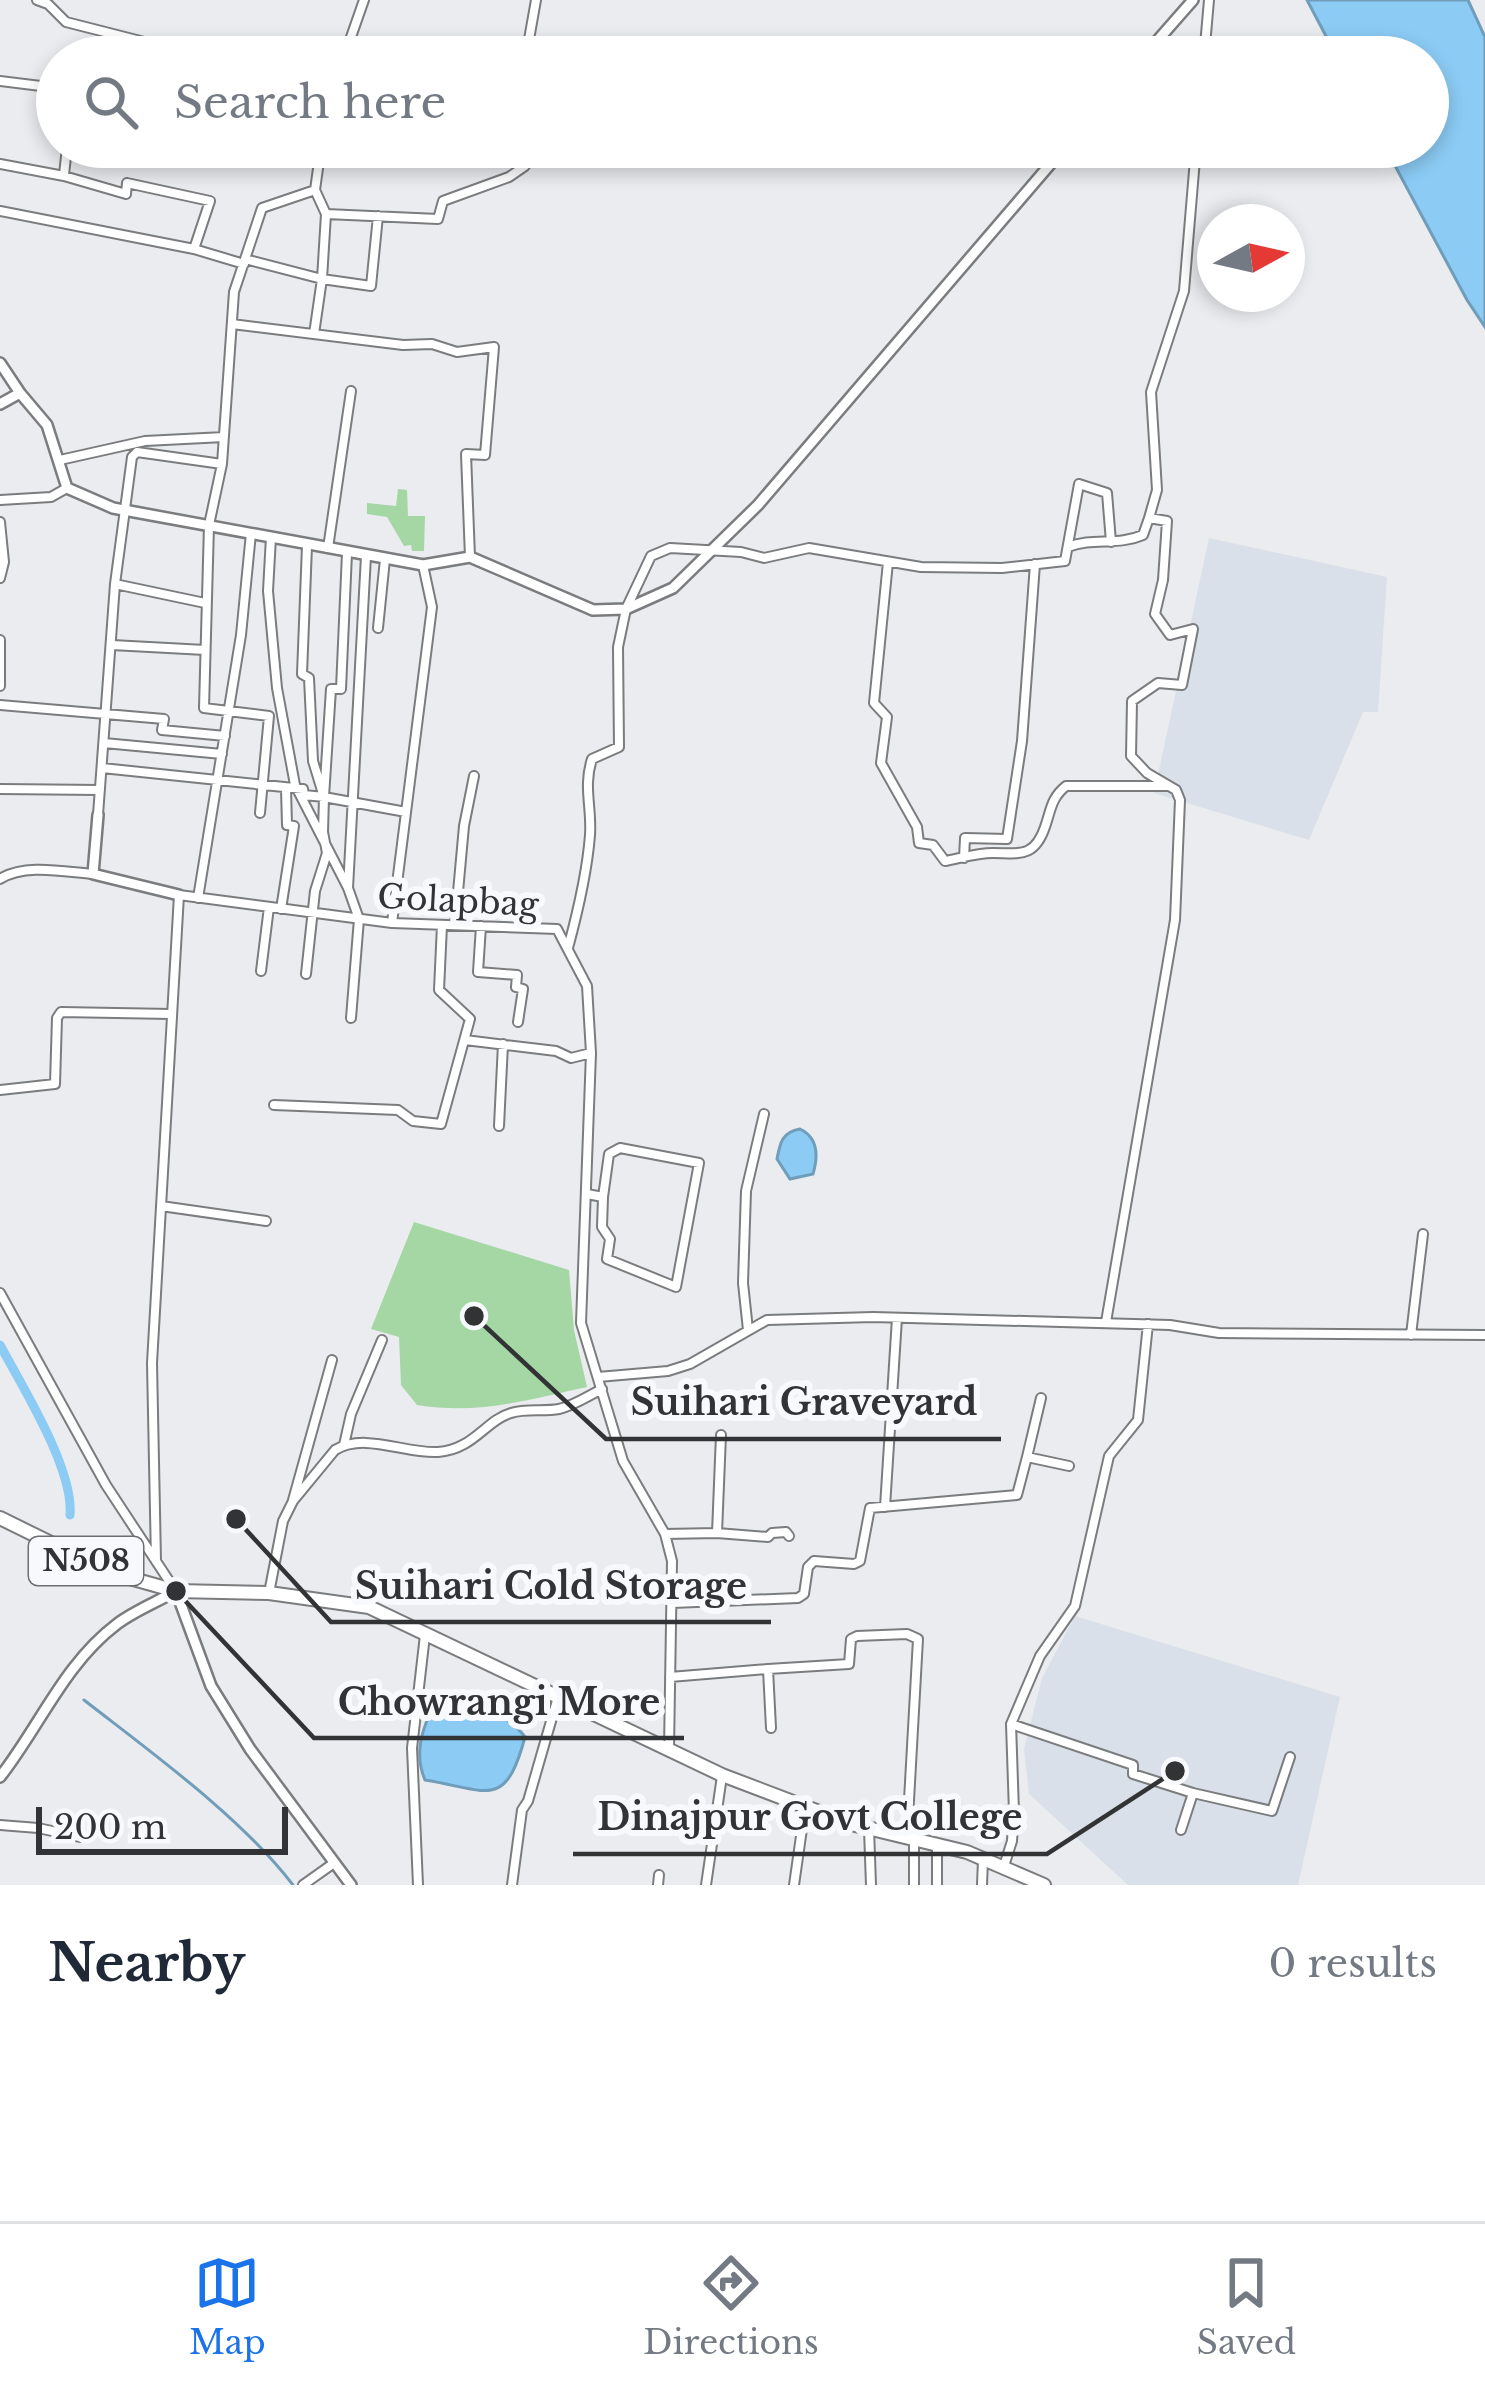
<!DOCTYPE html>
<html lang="en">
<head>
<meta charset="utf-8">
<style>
  body { margin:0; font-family:"Libre Baskerville",serif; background:#f6f6f7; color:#1f2937 }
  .compass { position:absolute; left:1197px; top:204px; width:108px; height:108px; border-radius:50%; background:#fff; box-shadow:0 6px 18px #0003; rotate:82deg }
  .scale { position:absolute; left:36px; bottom:30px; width:252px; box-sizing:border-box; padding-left:12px; border:6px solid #323334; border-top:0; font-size:33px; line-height:42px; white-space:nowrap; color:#323334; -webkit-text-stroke:9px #f7f9fc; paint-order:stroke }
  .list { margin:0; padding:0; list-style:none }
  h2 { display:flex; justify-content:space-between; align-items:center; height:156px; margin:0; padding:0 48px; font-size:51px }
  h2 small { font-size:39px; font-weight:400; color:#747a83 }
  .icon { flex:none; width:66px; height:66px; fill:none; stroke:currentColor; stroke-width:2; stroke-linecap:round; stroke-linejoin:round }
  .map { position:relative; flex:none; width:1485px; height:1885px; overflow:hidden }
  .search { position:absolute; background:#fff; box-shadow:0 6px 18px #0003; left:36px; right:36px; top:36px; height:132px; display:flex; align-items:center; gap:30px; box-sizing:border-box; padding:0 42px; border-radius:66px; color:#747a83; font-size:45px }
  .sheet { height:336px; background:#fff }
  nav { display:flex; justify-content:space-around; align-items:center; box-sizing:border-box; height:168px; border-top:3px solid #e0e1e3; background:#fff; font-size:33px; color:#747a83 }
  nav a { display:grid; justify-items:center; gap:6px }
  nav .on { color:#1a73e8 }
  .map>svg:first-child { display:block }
  .built { fill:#dae0e9 }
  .green { fill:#a5d7a5 }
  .water { fill:#8bcbf4; stroke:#709dba; stroke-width:3 }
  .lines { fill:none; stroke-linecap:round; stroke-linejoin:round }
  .stream { stroke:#709dba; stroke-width:3 }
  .canal { stroke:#8bcbf4; stroke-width:9 }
  .minor-casing { stroke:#7a7c7e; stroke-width:12 }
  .tertiary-casing { stroke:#7a7c7e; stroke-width:14 }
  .trunk-casing { stroke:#7a7c7e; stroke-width:16 }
  .minor { stroke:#fff; stroke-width:8 }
  .tertiary { stroke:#fff; stroke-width:9 }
  .trunk { stroke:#fff; stroke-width:12 }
  .labels { text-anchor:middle; stroke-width:12; stroke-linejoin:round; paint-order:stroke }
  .shield { fill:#f7f9fc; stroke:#6d6e70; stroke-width:3 }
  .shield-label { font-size:30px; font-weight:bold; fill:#323334 }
  .street-label { font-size:33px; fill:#323334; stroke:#f7f9fc }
  .leader { fill:none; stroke:#323334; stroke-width:4.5 }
  .callout-dot { fill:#323334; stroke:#f7f9fc; stroke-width:4.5 }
  .callout-label { font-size:36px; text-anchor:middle; font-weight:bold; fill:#323334; stroke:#f7f9fc; stroke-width:12; stroke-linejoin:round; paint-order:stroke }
</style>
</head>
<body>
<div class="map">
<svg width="1485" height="1885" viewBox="0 0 1485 1885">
  <rect width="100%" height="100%" fill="#eaecef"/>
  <path class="built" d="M 1209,538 L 1387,577 L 1378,712 L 1363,712 L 1309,840 L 1154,793 Z
    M 1075,1616 L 1340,1697 L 1298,1885 L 1128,1885 L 1029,1794 L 1024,1749 L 1042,1678 Z"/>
  <path class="green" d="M 398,489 L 407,490 L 408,516 L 425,516 L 424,551 L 412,551 L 411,545 L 404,546 L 387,517 L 367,514 L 367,503 L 396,506 Z
    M 414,1222 L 569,1270 L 574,1330 L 587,1387 C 527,1400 479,1415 417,1405 L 401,1385 L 399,1337 L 371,1329 Z"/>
  <path class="water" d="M 1307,0 L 1468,0 L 1485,37 L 1485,327 L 1467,300 L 1385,147 L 1428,147 L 1428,57 L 1337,57 Z
    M 800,1129 C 819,1138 818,1157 813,1174 L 790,1179 L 777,1159 C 780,1143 782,1132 800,1129 Z
    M 435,1701 C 467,1701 505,1710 525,1737 C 505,1811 488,1790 425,1780 C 413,1752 423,1728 435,1701 Z"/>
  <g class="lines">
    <path class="stream" d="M 84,1700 C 152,1753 241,1817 293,1885"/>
    <path class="canal" d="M 0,1345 C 22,1386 74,1469 70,1515"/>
    <g class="minor-casing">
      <path id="minor" d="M 37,0 L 48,4 L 66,22 L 203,57
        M 344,57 L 364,0
        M 466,57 L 471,49 L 518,50 L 528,45 L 536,0
        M 1204,57 L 1209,0
        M 0,81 L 57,88
        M 269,147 C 298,163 333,162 365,162 L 366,147
        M 0,164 L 64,176 L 126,194 L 127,183 L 210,201 L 194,249 L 244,264
        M 64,175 L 67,147
        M 315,190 L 326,214 L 438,219 L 443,201 L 509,177 L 525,166
        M 0,211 L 194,249
        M 245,259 L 322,279 L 326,214
        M 232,324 L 403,345 L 432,344 L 457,352 L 494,347 L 485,455 L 466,454 L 470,557
        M 314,334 L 322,279 L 371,286 L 378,216
        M 60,460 L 145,441 L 224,437
        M 222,464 L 209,525 L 204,708 L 269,716 L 260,813
        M 0,500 L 51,497 L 67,488
        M 1149,518 L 1157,490 L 1151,392 L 1184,291 L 1196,147
        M 0,522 L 4,562 L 0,578
        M 271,537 L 268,591 L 277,688 L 295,785 L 348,888 L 359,919 L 351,1018
        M 1068,547 C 1093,537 1118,546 1143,535 L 1149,518 L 1167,521 L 1163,580 L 1155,614 L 1170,635 L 1193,629 L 1182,685 L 1158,683 L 1132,701 L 1131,756 L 1147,773 L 1176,790 L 1180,800 L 1175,920 L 1106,1322
        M 328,548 L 351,391
        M 347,553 L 341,689 L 331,689 L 324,797 L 406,812
        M 888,562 L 874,703 L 887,717 L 881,763 L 917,827 L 919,843 L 933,845 L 945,861 C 961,858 977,853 993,853 C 1018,853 1034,859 1045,827 C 1051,810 1051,798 1066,786 L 1169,786
        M 115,584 L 205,603
        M 378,628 L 385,559
        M 0,640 L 0,686
        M 112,645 L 205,650
        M 0,705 L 164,719 L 162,730 L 225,736
        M 104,743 L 222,754
        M 102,768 L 303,789 L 304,795 L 324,797
        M 0,789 L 100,790
        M 98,815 L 115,584 L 132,457 L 137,452 L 222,464 L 234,292 L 262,208 L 315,190 L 321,147
        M 964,858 L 965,838 L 1007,839 L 1022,741 L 1035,564
        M 0,879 C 25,863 65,872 93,874
        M 348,888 L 366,556
        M 198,898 L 241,635 L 251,533
        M 281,909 L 294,826 L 287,825 L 286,789
        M 392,923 L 432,607 L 423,565
        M 455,925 L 464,826 L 474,776
        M 481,926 L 478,972 L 517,975 L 516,987 L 523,989 L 518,1022
        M 568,948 C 578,911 587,874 590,835 C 592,808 583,786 592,759 L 619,747 L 618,647 L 626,609 L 651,556 L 670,548 L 741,552 L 764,558 L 809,548 L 921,567 L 1002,568 L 1065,561 L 1079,484 L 1107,493 L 1111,542
        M 261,971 L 269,907
        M 306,974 L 315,891 L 327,853 L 323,832 L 324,797 L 313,761 L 309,678 L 302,674 L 307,546
        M 465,1040 L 556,1051 L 571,1058 L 591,1053
        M 0,1090 L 55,1084 L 57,1018 L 61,1012 L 171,1014
        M 274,1105 L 398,1110 L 413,1121 L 441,1124 L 470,1019 L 439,990 L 442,925
        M 499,1126 L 503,1044
        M 587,1194 L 603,1197 L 602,1227 L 610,1239 L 607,1259 L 676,1287 L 699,1163 L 620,1148 L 609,1154 L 603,1197
        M 161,1206 L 266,1221
        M 0,1293 L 106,1485 L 175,1590
        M 748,1330 L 743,1283 L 746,1191 L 764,1114
        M 1411,1335 L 1423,1234
        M 598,1377 L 668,1371 L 690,1364 L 767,1320 L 873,1317 L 1170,1325 L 1219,1333 L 1485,1335
        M 344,1445 L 351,1414 L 382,1340
        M 1027,1457 L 1041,1398
        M 293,1500 L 332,1360
        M 885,1507 L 897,1318
        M 717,1533 L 768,1537 L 772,1533 L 786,1532 L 789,1536
        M 665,1534 L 717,1533 L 721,1435
        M 156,1561 L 152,1363 L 179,895 L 392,923 L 557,929 L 587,986 L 591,1053 L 581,1323 L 623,1461 L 665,1534 L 672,1561 L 669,1749
        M 269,1593 L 283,1521 L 293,1501 L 335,1450 C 365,1432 405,1454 438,1452 C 473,1450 486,1420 511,1413 C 526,1408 544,1412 559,1409 C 573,1406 588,1396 602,1389
        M 672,1603 L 798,1598 L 804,1594 L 808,1567 L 814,1561 L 854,1564 L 860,1561 L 870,1508 L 1017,1495 L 1027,1457 L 1069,1466
        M 670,1677 L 768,1669
        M 1011,1724 L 1133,1765 L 1133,1774 L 1193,1793 L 1181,1830
        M 771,1728 L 768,1669 L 849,1664 L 851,1639 L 857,1636 L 907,1634 L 918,1639 L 907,1836
        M 1193,1793 L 1272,1811 L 1290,1757
        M 0,1825 L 38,1828 L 80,1837
        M 869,1829 L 871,1885
        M 1004,1866 L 1012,1841 L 1014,1812 L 1011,1724 L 1040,1656 L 1075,1606 L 1109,1456 L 1138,1420 L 1148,1324
        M 303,1885 L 334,1863
        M 418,1885 L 412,1748 L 425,1635
        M 512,1885 L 522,1810 L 528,1801 L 558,1697
        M 658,1885 L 659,1875
        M 706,1885 L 722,1776
        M 794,1885 L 805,1808
        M 914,1885 L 914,1839
        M 937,1885 L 937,1845
        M 982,1885 L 983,1860"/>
    </g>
    <g class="tertiary-casing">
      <path id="tertiary" d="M 1143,57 L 1193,0
        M 0,363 L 20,393
        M 0,404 L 20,393 L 47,425 L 67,488 L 113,508 L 423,565 L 470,557 L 593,610 L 626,609 L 673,588 L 758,505 L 1065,147
        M 98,815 L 93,874 L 179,895
        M 0,1777 C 40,1726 64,1664 117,1624 C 134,1611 157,1602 176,1591 L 211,1686 L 250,1749 L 351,1885"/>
    </g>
    <g class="trunk-casing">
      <path id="trunk" d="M 0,1518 L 112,1573 L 176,1591 L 269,1593 L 369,1607 L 722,1775 L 851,1824 L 967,1852 L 1044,1885"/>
    </g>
    <use href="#minor" class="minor"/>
    <use href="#tertiary" class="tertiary"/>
    <use href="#trunk" class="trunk"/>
  </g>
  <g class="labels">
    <rect class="shield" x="29" y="1537" width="114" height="48" rx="9"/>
    <g class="shield-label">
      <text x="86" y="1571">N508</text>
    </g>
    <g class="street-label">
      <text transform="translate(458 900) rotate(3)" y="12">Golapbag</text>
    </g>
  </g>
  <path class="leader" d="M474 1316L606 1439H1001M236 1519L331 1622H771M176 1591L314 1738H684M1175 1771L1047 1854H573"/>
  <g class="callout-dot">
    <circle cx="474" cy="1316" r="12"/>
    <circle cx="236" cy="1519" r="12"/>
    <circle cx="176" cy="1591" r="12"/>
    <circle cx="1175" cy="1771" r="12"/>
  </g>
  <g class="callout-label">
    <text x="804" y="1415">Suihari Graveyard</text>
    <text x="551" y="1599">Suihari Cold Storage</text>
    <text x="499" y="1715">Chowrangi More</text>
    <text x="810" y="1830">Dinajpur Govt College</text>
  </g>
</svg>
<svg class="compass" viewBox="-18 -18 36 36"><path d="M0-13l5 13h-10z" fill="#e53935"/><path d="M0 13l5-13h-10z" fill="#747a83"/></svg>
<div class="scale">200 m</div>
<div class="search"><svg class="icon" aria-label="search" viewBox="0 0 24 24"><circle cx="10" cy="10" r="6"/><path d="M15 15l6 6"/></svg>Search here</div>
</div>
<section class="sheet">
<h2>Nearby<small>0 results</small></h2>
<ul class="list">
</ul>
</section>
<nav>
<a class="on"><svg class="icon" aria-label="map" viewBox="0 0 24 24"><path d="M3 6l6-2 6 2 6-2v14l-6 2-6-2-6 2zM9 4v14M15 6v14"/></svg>Map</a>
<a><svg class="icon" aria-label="directions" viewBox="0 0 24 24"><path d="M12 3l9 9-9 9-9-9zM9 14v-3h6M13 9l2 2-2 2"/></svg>Directions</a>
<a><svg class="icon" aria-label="saved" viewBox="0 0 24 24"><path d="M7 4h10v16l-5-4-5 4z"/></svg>Saved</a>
</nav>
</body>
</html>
